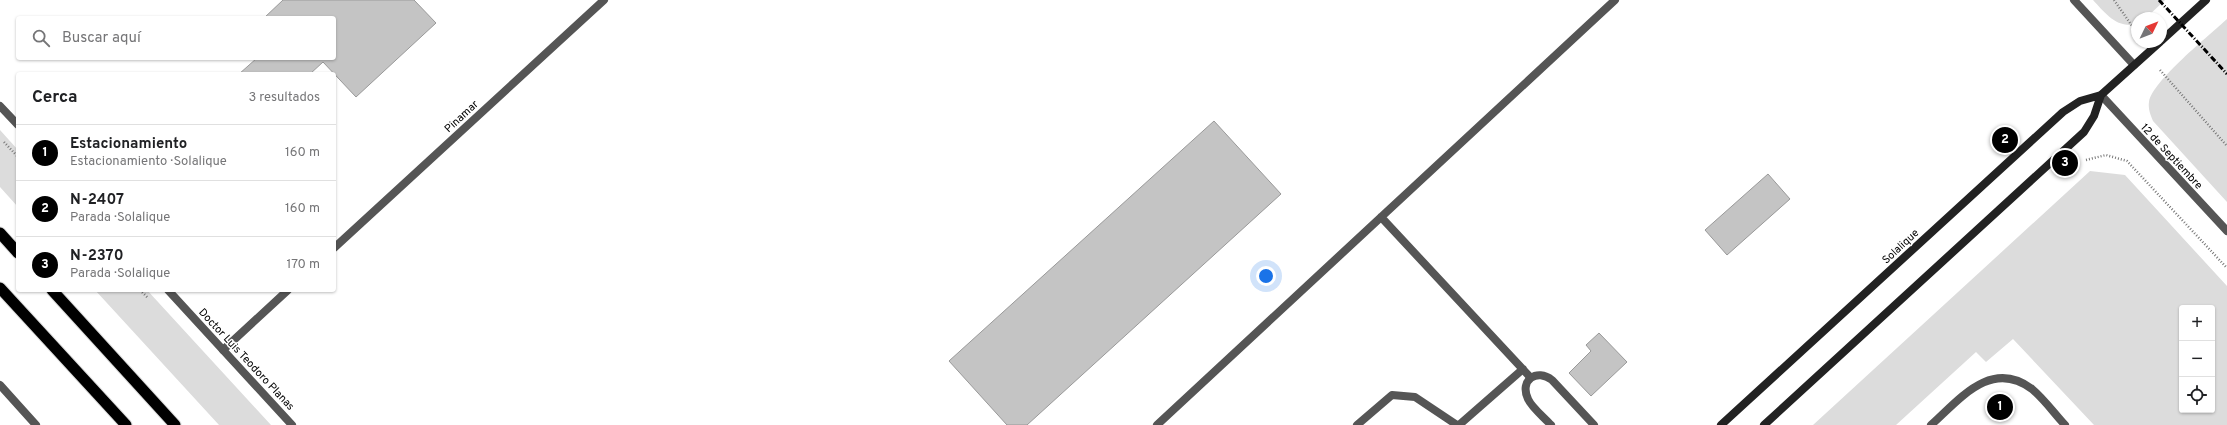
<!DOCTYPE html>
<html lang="es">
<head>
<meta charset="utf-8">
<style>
  body { margin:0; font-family:Overpass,sans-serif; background:#f2f2f2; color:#202124 }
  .controls { position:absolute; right:12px; bottom:12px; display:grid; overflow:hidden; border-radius:4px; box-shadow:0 1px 3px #0004 }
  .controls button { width:36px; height:36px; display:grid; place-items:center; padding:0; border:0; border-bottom:1px solid #e0e0e0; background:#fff; color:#202124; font:20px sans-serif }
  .compass { position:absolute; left:2131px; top:12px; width:36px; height:36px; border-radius:50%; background:#fff; box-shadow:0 1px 3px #0004; rotate:47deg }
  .you { position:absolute; left:1266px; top:276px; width:14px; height:14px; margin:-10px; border:3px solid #fff; border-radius:50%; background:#1a73e8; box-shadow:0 0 0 6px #1a73e833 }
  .badge { display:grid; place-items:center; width:26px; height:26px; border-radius:50%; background:#000; color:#fff; font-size:13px; font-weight:700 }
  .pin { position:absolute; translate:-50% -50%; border:2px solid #fff; box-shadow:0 1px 4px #0006 }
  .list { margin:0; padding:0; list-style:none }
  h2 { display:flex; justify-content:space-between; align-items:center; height:52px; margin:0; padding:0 16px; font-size:17px }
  h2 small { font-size:13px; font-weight:400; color:#757577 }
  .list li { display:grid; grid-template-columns:26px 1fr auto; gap:12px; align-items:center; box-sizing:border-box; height:56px; padding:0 16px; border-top:1px solid #e0e0e0 }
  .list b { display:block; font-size:15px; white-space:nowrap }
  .list p { margin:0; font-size:13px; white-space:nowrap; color:#757577 }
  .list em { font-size:13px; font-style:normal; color:#757577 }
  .icon { flex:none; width:22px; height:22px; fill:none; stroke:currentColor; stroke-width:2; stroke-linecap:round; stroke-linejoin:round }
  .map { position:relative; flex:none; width:2227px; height:425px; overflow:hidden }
  .search { position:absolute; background:#fff; box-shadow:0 1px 3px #0004; left:16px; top:16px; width:320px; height:44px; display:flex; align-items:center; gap:10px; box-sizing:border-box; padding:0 14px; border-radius:4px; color:#757577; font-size:15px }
  .panel { position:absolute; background:#fff; box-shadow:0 1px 3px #0004; left:16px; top:72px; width:320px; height:220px; border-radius:4px }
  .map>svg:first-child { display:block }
  .green { fill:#dcdcdc; fill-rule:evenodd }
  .building { fill:#c4c4c4; stroke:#999 }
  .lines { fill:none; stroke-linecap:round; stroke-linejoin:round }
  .trunk-casing { stroke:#dbdbdb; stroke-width:13 }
  .path { stroke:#777; stroke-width:2.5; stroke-dasharray:1 2; stroke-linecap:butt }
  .service { stroke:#555; stroke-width:8 }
  .minor { stroke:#555; stroke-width:8 }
  .tertiary { stroke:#555; stroke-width:8 }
  .secondary { stroke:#222; stroke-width:8 }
  .trunk { stroke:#000; stroke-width:11 }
  .rail { stroke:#000; stroke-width:3; stroke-dasharray:6 2 1 2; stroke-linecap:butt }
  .labels { text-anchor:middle; stroke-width:3; stroke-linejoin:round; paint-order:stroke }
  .street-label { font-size:11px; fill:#000; stroke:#fff }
</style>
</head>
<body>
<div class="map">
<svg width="2227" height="425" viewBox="0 0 2227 425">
  <rect width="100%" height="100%" fill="#fff"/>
  <path class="green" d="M 2093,0 L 2165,0 L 2146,18 L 2137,18 L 2137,24 C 2117,29 2105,13 2093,0 Z
    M 2227,19 L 2227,202 L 2153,121 C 2150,114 2148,109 2149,102 C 2152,81 2210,35 2227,19 Z
    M 0,130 L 18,150 L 18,207 L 0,187 Z
    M 2090,171 L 2125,175 L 2227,286 L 2227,425 L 2094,425 L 2013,339 L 1986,362 L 1976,352 L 1896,425 L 1813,425 ZM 2182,308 L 2212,308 L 2212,410 L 2182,410 Z
    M 95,290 L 147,290 L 271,425 L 219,425 Z"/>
  <path class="building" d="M 283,0 L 414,0 L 436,23 L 356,97 L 323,62 L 310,74 L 239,74 L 257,58 L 334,58 L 334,18 L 264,18 Z
    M 1214,121 L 1281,194 L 1027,425 L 1007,425 L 949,361 Z
    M 1768,174 L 1790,199 L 1727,255 L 1705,230 Z
    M 1599,333 L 1627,362 L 1591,396 L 1569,373 L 1591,351 L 1586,345 Z"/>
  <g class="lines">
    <g class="trunk-casing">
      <path id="trunk" d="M 0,233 L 18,253
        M 0,288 L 126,425
        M 52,290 L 175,425"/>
    </g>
    <path class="path" d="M 2114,0 L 2137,33
      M 2160,70 L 2227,146
      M 4,142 L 18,157
      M 2086,160 L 2106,155 L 2127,161 L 2227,268
      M 140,290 L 148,298"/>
    <path class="service" d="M 1381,217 L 1530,377
      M 1157,425 L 1615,0
      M 1357,425 L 1392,395 L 1415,397 L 1457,425
      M 1459,425 L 1523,369
      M 1551,425 C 1544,417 1532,408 1528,399 C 1519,380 1537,368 1552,380 L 1594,425
      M 1931,425 C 1959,400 1991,358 2032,389 C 2044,399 2054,413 2065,425"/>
    <path class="minor" d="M 2074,0 L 2134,65
      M 2101,95 L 2227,231
      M 334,248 L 604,0
      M 223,350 L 288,290"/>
    <path class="tertiary" d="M 0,106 L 18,125
      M 168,290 L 292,425
      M 0,385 L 36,425"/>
    <path class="secondary" d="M 2161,41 L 2206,0
      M 1721,425 L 2063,112 L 2080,101 L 2101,95 L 2160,42
      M 1764,425 L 2084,132 L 2094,116 L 2101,95"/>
    <use href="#trunk" class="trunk"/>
    <path class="rail" d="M 2159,0 L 2227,74"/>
  </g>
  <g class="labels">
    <g class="street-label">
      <text transform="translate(461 116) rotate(-43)" y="4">Pinamar</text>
      <text transform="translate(2172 156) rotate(47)" y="4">12 de Septiembre</text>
      <text transform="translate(1900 246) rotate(-43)" y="4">Solalique</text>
      <text transform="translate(247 359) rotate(47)" y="4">Doctor Luis Teodoro Planas</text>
    </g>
  </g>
</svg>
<div class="controls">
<button>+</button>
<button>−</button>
<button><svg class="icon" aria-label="locate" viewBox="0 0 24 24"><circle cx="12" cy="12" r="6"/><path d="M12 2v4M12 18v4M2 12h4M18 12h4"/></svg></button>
</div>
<svg class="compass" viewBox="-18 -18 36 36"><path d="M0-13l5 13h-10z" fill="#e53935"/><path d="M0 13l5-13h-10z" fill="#757577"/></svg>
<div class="you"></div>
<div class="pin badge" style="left:2000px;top:407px">1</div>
<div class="pin badge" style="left:2005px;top:140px">2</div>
<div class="pin badge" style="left:2065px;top:163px">3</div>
<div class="search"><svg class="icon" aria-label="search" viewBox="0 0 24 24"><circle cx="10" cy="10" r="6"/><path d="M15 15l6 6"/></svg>Buscar aquí</div>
<section class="panel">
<h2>Cerca<small>3 resultados</small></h2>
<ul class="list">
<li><span class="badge">1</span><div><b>Estacionamiento</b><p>Estacionamiento · Solalique</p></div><em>160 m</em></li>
<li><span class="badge">2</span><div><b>N-2407</b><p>Parada · Solalique</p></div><em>160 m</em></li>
<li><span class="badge">3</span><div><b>N-2370</b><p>Parada · Solalique</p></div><em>170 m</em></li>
</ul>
</section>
</div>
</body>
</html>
